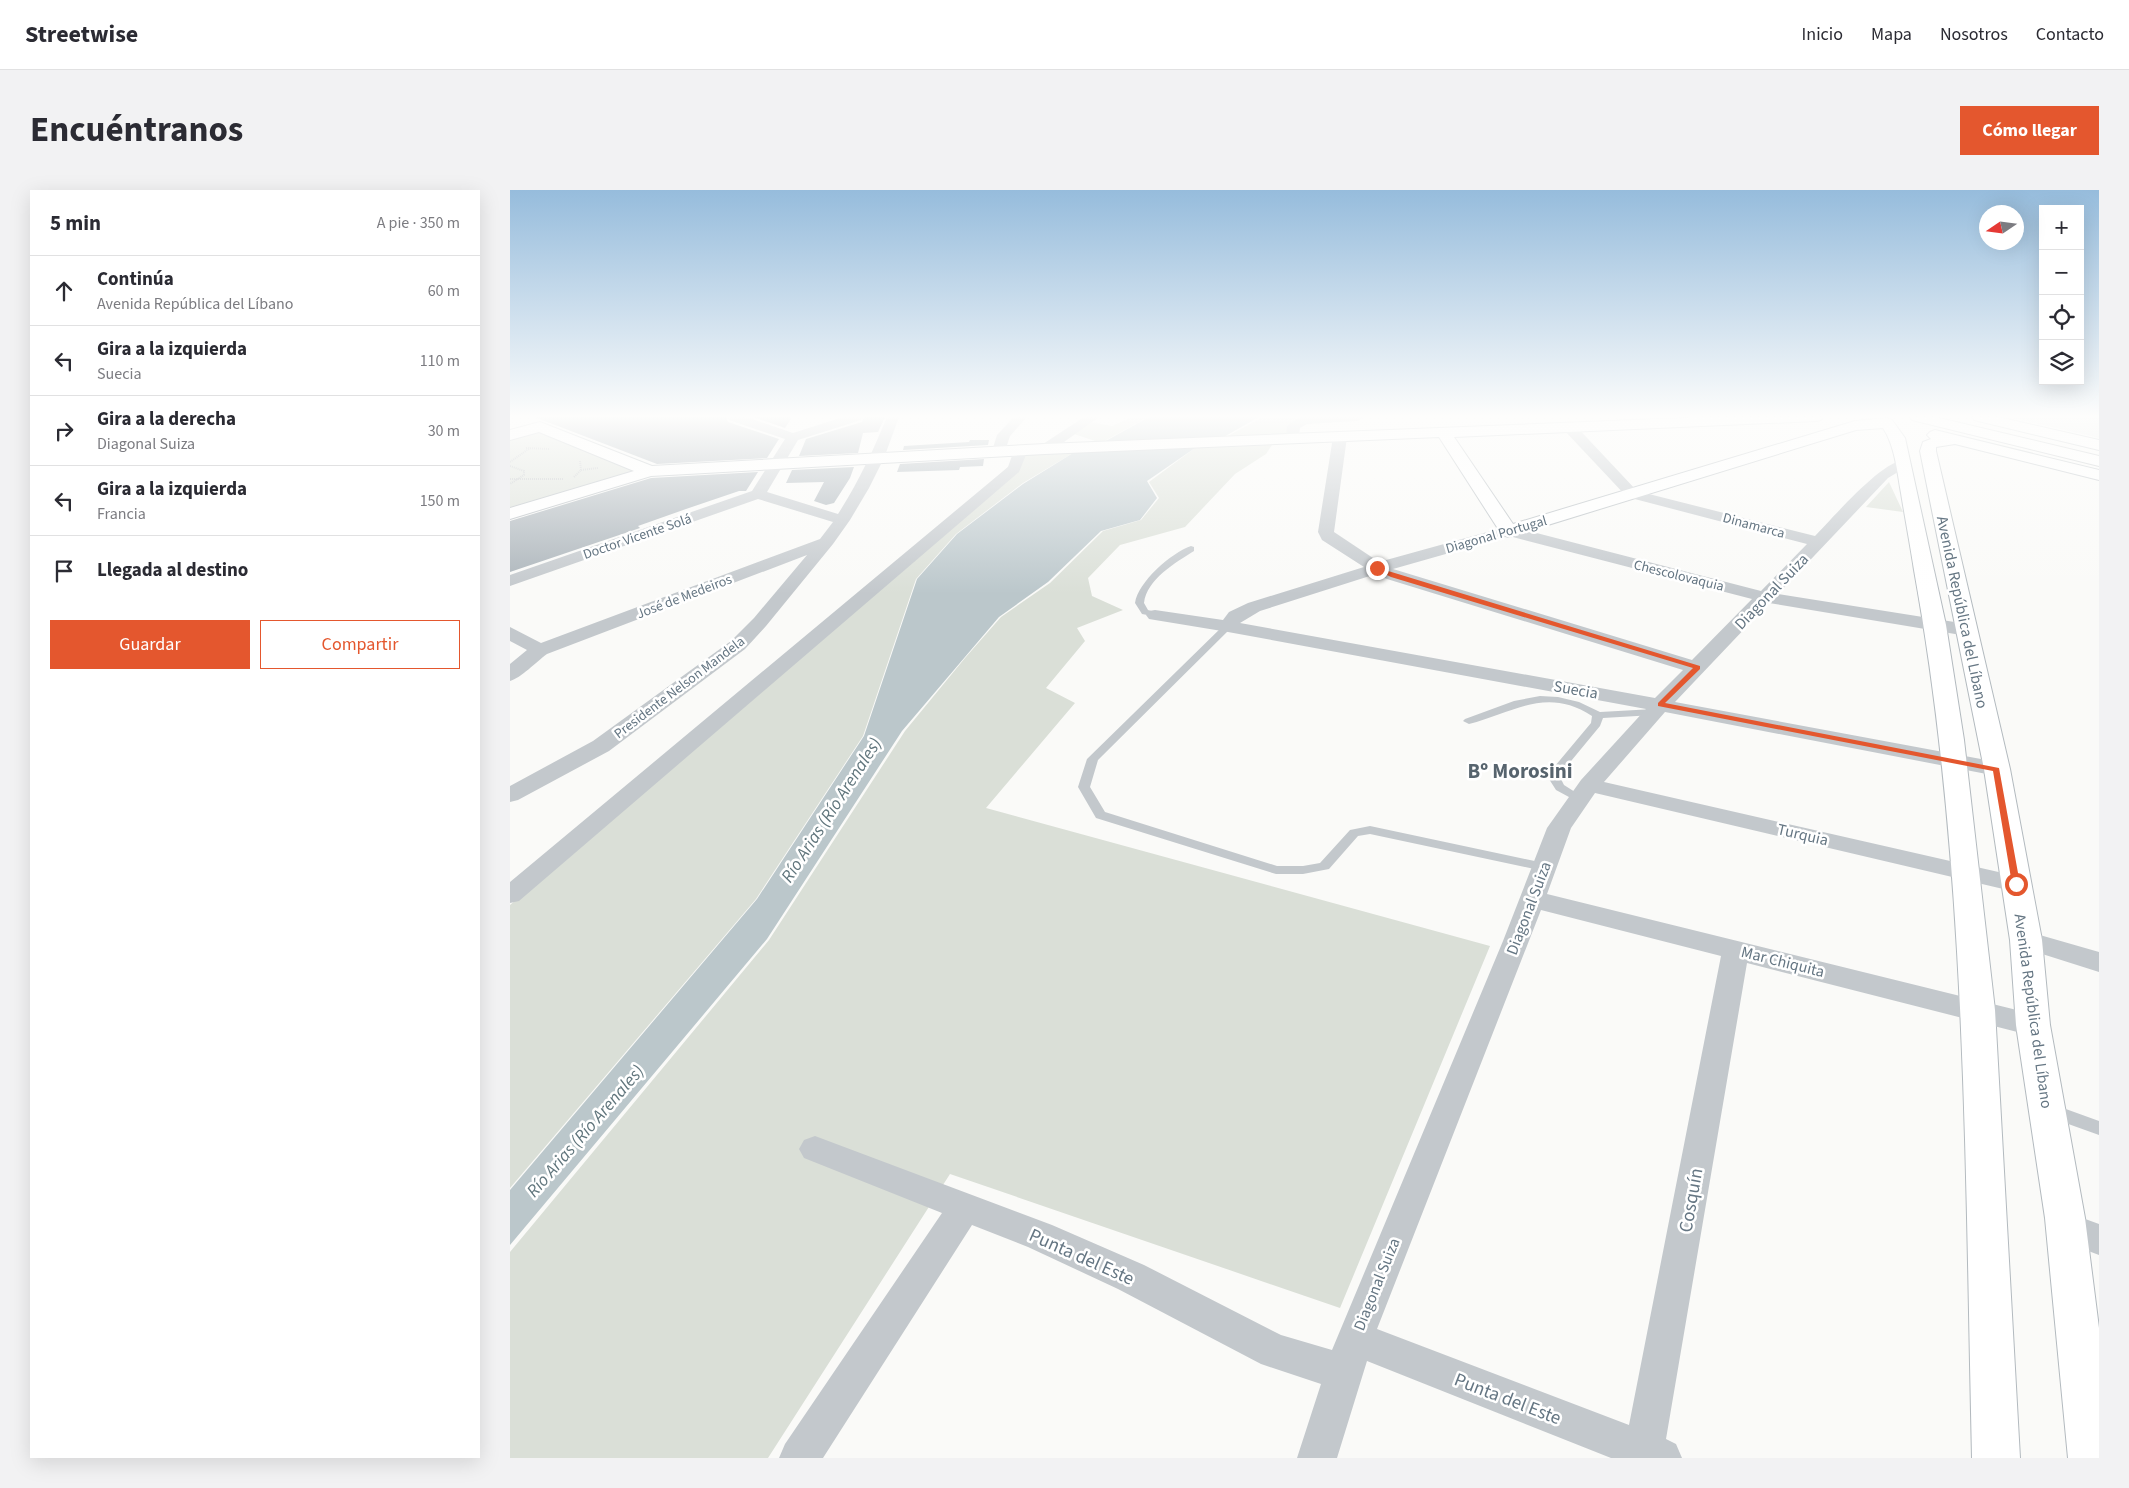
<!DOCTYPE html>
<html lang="es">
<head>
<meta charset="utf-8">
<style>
  body { margin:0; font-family:"Source Sans 3",sans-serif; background:#f2f2f3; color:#2b2b33 }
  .controls { position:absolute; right:15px; top:15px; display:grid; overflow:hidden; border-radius:0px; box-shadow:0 5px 20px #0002 }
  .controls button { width:45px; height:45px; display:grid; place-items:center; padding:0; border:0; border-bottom:1px solid #e1e1e2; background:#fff; color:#2b2b33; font:25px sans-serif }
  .compass { position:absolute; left:1469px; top:15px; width:45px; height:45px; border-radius:50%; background:#fff; box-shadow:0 5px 20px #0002; rotate:257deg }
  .stop { position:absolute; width:15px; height:15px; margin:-11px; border:4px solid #e4572e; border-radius:50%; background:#fff }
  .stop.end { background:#e4572e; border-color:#fff; box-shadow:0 1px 5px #0008 }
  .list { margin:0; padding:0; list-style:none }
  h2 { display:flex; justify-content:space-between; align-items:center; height:65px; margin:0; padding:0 20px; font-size:21px }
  h2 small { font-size:16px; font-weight:400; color:#7c7c81 }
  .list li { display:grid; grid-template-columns:32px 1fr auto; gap:15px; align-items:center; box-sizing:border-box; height:70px; padding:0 20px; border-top:1px solid #e1e1e2 }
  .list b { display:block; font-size:19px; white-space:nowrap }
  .list p { margin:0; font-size:16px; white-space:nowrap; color:#7c7c81 }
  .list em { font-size:16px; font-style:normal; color:#7c7c81 }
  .actions { display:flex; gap:10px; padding:15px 20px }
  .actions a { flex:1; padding:11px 0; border:1px solid #e4572e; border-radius:0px; text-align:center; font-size:18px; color:#e4572e }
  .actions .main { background:#e4572e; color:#fff }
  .icon { flex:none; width:28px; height:28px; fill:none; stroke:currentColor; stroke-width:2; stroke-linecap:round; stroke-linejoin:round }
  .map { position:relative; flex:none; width:1589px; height:1268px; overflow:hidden; border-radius:0px }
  header { display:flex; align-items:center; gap:30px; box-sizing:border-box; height:70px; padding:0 25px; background:#fff; border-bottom:1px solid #e1e1e2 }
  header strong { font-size:24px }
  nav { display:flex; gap:28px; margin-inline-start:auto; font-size:18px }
  .intro { display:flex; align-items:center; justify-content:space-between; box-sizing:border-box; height:120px; padding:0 30px }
  h1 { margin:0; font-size:35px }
  .button { padding:12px 22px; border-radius:0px; background:#e4572e; color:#fff; font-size:18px; font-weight:700 }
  main { display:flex; gap:30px; padding:0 30px }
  aside { flex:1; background:#fff; border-radius:0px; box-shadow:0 5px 20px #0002 }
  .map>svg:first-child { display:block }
  .built { fill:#e8e9e9 }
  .green { fill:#dadfd7 }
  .water { fill:#bbc7cb }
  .building { fill:#aab3b9 }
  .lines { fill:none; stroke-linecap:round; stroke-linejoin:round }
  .secondary-casing { stroke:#b3babf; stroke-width:2 }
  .highway-casing { stroke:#b4b9bd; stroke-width:2 }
  .path { stroke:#bbbfc2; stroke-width:2; stroke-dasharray:1 1; stroke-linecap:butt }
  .lane { fill:#c3c8cc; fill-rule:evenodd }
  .street { fill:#c3c8cc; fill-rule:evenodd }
  .secondary { fill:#fff; fill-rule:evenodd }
  .highway { fill:#fff; fill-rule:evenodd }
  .route { fill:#e4572e }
  .labels { text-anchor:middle; stroke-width:5; stroke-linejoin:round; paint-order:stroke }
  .far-street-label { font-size:14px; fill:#657683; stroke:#fff }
  .street-label { font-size:16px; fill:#657683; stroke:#fff }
  .water-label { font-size:18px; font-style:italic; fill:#60757c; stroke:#fff }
  .near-street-label { font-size:19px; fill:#657683; stroke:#fff }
  .district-label { font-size:21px; font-weight:bold; fill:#57646e; stroke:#fff }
</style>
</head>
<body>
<header>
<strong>Streetwise</strong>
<nav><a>Inicio</a><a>Mapa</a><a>Nosotros</a><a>Contacto</a></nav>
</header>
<div class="intro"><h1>Encuéntranos</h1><a class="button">Cómo llegar</a></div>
<main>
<aside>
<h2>5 min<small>A pie · 350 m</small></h2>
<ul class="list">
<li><svg class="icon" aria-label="ahead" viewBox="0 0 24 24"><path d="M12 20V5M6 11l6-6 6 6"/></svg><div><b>Continúa</b><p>Avenida República del Líbano</p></div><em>60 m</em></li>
<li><svg class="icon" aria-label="left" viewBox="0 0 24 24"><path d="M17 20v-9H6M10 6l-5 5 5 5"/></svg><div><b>Gira a la izquierda</b><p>Suecia</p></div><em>110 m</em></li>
<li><svg class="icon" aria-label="right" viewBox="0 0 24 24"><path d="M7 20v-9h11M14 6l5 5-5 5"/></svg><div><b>Gira a la derecha</b><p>Diagonal Suiza</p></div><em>30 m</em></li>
<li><svg class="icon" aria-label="left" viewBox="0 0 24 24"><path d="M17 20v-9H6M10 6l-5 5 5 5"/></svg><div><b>Gira a la izquierda</b><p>Francia</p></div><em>150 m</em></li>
<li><svg class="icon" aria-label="arrive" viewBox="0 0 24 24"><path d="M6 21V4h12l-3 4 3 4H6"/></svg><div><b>Llegada al destino</b></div></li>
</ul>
<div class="actions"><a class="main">Guardar</a><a>Compartir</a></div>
</aside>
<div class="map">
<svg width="1589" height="1268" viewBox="0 0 1589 1268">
  <rect width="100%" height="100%" fill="#fafaf8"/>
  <path class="built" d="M 1498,227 L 1589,227 L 1589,248 L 1568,243 Z"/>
  <path class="green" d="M 622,227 L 638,227 L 591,253 L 564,244 L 580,232 L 602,236 Z
    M 753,227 L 786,227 L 777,245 L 714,248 Z
    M 27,239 L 131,281 L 0,322 L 0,247 Z
    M 762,255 L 756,264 L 725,284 L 675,337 L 610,355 L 578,388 L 582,406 L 613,420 L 567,438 L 575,451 L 536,498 L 565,513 L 476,618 L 980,756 L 830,1118 L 440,984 L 258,1268 L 0,1268 L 0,1062 L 259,750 L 395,541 L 455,468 L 491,427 L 540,393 L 593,341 L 631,330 L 649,308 L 639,292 L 685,258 Z
    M 563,263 L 513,293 L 446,344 L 406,389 L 353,546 L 246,709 L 0,998 L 0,715 L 247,506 L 512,264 Z
    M 1379,292 L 1393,322 L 1356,317 Z"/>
  <path class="water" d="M 639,227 L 749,227 L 712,248 L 592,253 Z
    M 685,258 L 637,291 L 647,308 L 630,330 L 591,341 L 538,392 L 489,427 L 392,541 L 257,749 L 0,1055 L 0,1000 L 247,709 L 354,546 L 407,389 L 447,344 L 513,294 L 563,263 Z"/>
  <path class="building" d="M 27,227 L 216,227 L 218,232 L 269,249 L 257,268 L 147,274 L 27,228 Z
    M 243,227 L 282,227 L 275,238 Z
    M 354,227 L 375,227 L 368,242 L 353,243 L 348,263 L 289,266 L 296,249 L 352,232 Z
    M 460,250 L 479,250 L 478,255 L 393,260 L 394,256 L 459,252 Z
    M 474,269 L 473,276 L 450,277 L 449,280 L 387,282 L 390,274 Z
    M 344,277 L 340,288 L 324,313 L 316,315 L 304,311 L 314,292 L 276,293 L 282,280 Z
    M 248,282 L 236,301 L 229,301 L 176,319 L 128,336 L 130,338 L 0,382 L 0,331 L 141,288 Z"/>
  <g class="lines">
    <g class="secondary-casing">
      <path id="secondary" d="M 1198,227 L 1313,227 L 1311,230 L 1306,231 L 944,247 L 1003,334 L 1345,231 L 1377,228 L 1382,230 L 1395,248 L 1436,435 L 1454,550 L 1485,820 L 1510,1268 L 1462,1268 C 1455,972 1457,672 1404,380 C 1400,354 1395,328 1391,303 C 1387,281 1385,256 1373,238 L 1346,240 L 999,347 L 992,345 L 929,247 L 535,264 L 141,286 L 0,329 L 0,318 L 124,281 L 29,242 L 0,250 L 0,240 L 30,232 L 35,234 L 142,276 L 535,254 Z
        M 1462,227 L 1488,227 L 1589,250 L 1589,260 L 1464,230 Z
        M 1425,240 L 1589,280 L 1589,290 L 1445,254 L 1426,257 L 1426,261 L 1500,579 L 1532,750 L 1540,835 L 1575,1028 L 1589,1138 L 1589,1268 L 1558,1268 L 1535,1028 L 1506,835 L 1500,750 L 1474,579 L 1410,261 L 1413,252 L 1421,249 L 1417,245 L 1420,242 Z"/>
    </g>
    <g class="highway-casing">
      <path id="highway" d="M 1400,227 L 1425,227 L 1589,266 L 1589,276 L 1402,230 Z"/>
    </g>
    <path class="path" d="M 16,258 L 40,259
      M 0,272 L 20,258
      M 0,276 L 14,281 L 14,285 L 0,294
      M 71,280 L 88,278
      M 64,287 L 71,280 L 70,271
      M 0,289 L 54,289"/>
    <path class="lane" d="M 681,356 L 684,357 L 684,361 C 665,373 637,389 634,413 L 638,420 L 648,423 L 648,427 L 632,424 L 625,413 C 628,392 661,363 681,356 Z
      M 718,433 L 723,436 L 721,438 L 588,570 L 580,597 L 595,622 L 767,676 L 793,676 L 810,673 L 840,640 L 860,636 L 1034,673 L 1041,677 L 1039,680 L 1034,681 L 860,644 L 848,646 L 819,679 L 793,684 L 766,684 L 586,628 L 568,597 L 577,569 L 715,434 Z
      M 1030,506 L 1048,507 L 1069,512 L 1090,522 L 1144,519 L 1149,522 L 1144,525 L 1093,528 L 1090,536 L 1052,582 L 1051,589 L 1054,595 L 1076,609 L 1070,613 L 1046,600 L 1039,589 L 1040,582 L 1081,533 L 1082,526 C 1036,496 1003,523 959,534 L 953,531 L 955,529 L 1004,511 Z
      M 1542,914 L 1589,931 L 1589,945 L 1536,926 L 1534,921 L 1536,916 Z"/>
    <path class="street" d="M 218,227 L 237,227 L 283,243 L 333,227 L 352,227 L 351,230 L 288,250 L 257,302 L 328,324 C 348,293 363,261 377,227 L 389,227 L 374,268 L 359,298 L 340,330 L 323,354 L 256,436 L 235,459 L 99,561 L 8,610 L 0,612 L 0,596 L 83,551 L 221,451 L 244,428 L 297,365 L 37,464 C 26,472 11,488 0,491 L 0,474 L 17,460 L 0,451 L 0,437 L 31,453 L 310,349 L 323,332 L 248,309 L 0,396 L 0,385 L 242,301 L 275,249 L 219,230 Z
      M 504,227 L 517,227 L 500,246 L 494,264 L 484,264 L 482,261 L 487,245 Z
      M 574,227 L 589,227 L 540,262 L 530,262 L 528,259 L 530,256 Z
      M 789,227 L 853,227 L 847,231 L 797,234 L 790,238 L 788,252 L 778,252 L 776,249 L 777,236 Z
      M 1059,233 L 1064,234 L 1127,301 L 1305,346 C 1321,330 1376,265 1398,270 L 1400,273 L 1398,276 L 1378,288 L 1268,404 L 1457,434 L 1464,436 L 1466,440 L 1464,444 L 1457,446 L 1259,413 L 1165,512 L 1487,572 L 1495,574 L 1498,579 L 1495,584 L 1487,586 L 1155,522 L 1094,592 L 1506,686 L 1515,688 L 1519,694 L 1515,700 L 1506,702 L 1085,603 L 1061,638 L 1037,704 L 1523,824 L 1533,827 L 1538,835 L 1533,843 L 1523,846 L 1237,773 L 1156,1249 L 1166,1254 L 1172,1268 L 1101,1268 L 857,1171 L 827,1268 L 787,1268 L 811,1194 L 751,1174 L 608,1099 L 518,1057 L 462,1035 L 313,1268 L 269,1268 L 275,1254 L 432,1023 L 294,968 L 289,959 L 294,950 L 305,946 L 542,1035 L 634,1075 L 771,1145 L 822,1160 L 993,751 L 1037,638 L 1071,590 L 1136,519 L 718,442 L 645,430 L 639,429 L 636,425 L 639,421 L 645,420 L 713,430 L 719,422 L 738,413 L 854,377 L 812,350 L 808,342 L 823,247 L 830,243 L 837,247 L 824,342 L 869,372 L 999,336 L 1251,401 L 1297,354 L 1117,307 L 1054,240 L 1052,237 ZM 999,346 L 1242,409 L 1182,470 L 883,379 ZM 866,384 L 877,389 L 1173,480 L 1145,508 L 730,433 L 750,421 ZM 1031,720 L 1211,766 L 1119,1235 L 867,1139 Z
      M 511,256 L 518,260 L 509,282 L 9,711 L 0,713 L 0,692 L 498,277 L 504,260 Z
      M 1516,741 L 1589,762 L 1589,782 L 1507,756 L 1503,750 L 1507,744 Z
      M 1556,1022 L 1589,1034 L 1589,1065 L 1544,1048 L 1539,1037 L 1544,1026 Z"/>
    <use href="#secondary" class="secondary"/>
    <use href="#highway" class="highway"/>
  </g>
  <linearGradient id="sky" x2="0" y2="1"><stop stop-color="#96bcdc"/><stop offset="0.56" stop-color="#fdfdfc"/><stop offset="1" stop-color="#fdfdfc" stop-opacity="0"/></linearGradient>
  <rect width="1589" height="404" fill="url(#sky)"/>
  <path class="route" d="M 865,377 L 1190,476 L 1190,479 L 1155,513 L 1489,578 L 1510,694 L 1506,697 L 1502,694 L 1483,581 L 1148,516 L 1148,513 L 1183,478 L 881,387 L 865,379 Z"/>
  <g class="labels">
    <g class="far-street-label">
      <text transform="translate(1244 335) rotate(15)" y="5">Dinamarca</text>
      <text transform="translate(986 344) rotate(-16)" y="5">Diagonal Portugal</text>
      <text transform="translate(127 346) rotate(-19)" y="5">Doctor Vicente Solá</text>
      <text transform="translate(1169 385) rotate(14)" y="5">Chescolovaquia</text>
      <text transform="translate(174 406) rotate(-21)" y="5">José de Medeiros</text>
      <text transform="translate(169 497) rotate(-37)" y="5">Presidente Nelson Mandela</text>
    </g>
    <g class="street-label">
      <text transform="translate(1261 401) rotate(-46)" y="6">Diagonal Suiza</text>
      <text transform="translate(1453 422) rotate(78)" y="6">Avenida República del Líbano</text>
      <text transform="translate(1066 499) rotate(10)" y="6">Suecia</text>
      <text transform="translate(1293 644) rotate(13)" y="6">Turquia</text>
      <text transform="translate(1018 718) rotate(-69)" y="6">Diagonal Suiza</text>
      <text transform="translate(1273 771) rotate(14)" y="6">Mar Chiquita</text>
      <text transform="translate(1524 821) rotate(82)" y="6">Avenida República del Líbano</text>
      <text transform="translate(866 1094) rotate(-68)" y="6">Diagonal Suiza</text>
    </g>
    <g class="water-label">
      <text transform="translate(321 620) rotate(-57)" y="6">Río Arias (Río Arenales)</text>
      <text transform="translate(75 941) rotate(-49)" y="6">Río Arias (Río Arenales)</text>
    </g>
    <g class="near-street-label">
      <text transform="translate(1180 1010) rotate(-80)" y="7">Cosquín</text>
      <text transform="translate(572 1066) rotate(24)" y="7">Punta del Este</text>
      <text transform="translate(998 1208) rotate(21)" y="7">Punta del Este</text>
    </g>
    <g class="district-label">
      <text x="1010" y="588">Bº Morosini</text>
    </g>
  </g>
</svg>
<div class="controls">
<button>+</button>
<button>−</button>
<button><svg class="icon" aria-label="locate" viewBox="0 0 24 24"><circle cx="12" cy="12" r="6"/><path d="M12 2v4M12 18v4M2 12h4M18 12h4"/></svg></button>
<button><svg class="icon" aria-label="layers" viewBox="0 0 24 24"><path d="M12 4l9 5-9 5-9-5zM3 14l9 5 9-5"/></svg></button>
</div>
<svg class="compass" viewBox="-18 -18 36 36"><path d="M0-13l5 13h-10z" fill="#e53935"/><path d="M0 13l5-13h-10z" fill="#7c7c81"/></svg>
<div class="stop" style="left:1506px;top:694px"></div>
<div class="stop end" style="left:867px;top:378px"></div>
</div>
</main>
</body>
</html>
